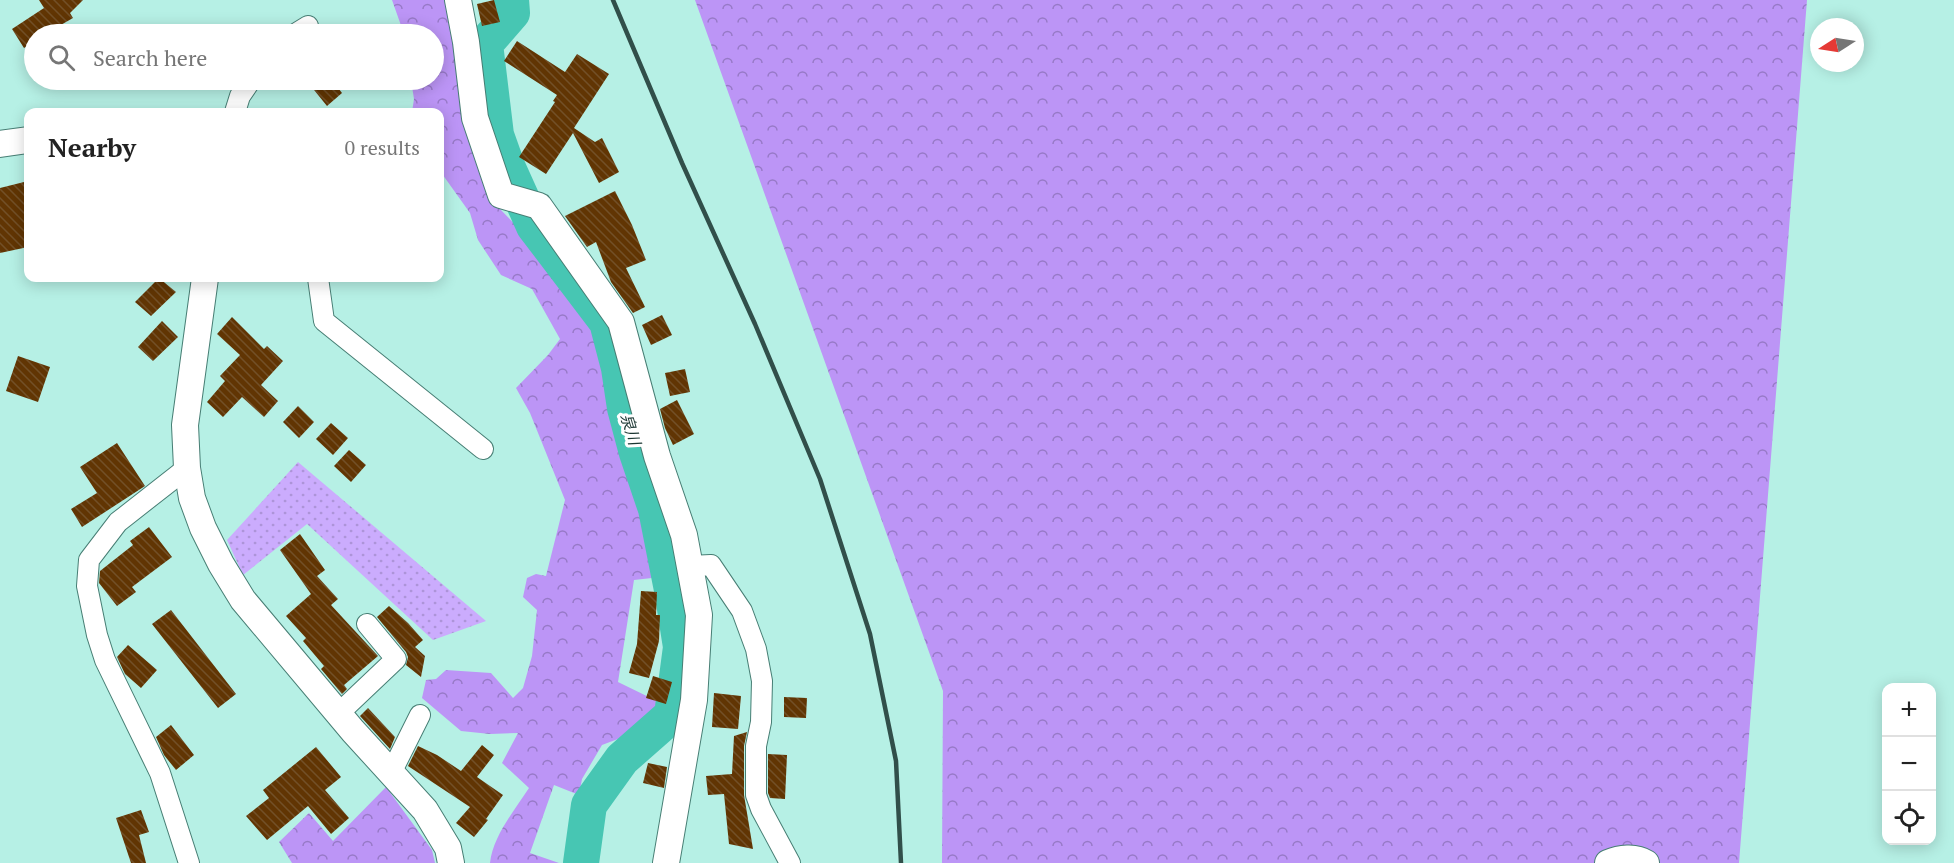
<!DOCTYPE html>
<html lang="en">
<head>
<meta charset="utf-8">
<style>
  body { margin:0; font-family:"PT Serif","Noto Sans JP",serif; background:#f6f6f6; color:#222 }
  .controls { position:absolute; right:18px; bottom:18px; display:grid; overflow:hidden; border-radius:12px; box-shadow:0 3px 15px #0003 }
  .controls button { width:54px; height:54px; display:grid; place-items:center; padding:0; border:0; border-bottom:2px solid #e0e0e0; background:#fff; color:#222; font:30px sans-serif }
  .compass { position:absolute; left:1810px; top:18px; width:54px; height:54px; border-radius:50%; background:#fff; box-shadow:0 3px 15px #0003; rotate:258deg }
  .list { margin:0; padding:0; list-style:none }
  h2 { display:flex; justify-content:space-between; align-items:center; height:78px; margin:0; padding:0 24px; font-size:26px }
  h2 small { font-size:20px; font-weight:400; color:#767676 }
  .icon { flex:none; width:33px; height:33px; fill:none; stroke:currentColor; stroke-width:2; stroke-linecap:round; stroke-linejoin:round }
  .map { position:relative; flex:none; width:1954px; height:863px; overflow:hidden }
  .search { position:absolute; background:#fff; box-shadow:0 3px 15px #0003; left:24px; top:24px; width:420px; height:66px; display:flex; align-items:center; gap:15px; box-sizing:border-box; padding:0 21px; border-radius:33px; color:#767676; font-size:22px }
  .panel { position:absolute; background:#fff; box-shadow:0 3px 15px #0003; left:24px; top:108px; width:420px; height:174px; border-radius:12px }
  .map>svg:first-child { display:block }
  .grass { fill:url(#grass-dots) }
  .forest { fill:url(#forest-crowns) }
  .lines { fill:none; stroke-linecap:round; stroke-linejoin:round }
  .river { stroke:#47c6b3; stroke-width:36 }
  .building { fill:url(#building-back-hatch) }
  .minor-casing { stroke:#477e74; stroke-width:22 }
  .tertiary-casing { stroke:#477e74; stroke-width:28 }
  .minor { stroke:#fff; stroke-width:20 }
  .tertiary { stroke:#fff; stroke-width:26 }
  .rail { stroke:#314f4a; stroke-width:4.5 }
  .labels { text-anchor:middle; stroke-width:6; stroke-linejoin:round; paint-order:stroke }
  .water-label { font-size:16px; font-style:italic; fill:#1c3733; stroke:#fff }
</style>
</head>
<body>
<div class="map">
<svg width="1954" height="863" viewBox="0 0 1954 863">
  <defs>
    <pattern id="grass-dots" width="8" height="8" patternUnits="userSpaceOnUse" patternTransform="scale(1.5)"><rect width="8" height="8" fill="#cbacfd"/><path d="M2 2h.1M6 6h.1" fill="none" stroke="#ad94d8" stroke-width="1.8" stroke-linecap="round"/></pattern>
    <pattern id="forest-crowns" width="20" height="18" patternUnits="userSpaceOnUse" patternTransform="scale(1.5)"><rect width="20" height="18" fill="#bc95f6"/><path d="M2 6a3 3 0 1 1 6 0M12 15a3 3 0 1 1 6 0" fill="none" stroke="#9779c7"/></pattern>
    <pattern id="building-back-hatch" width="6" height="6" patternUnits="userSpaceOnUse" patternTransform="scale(1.5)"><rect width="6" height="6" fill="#613503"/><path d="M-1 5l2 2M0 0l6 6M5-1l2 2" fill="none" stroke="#725028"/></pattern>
  </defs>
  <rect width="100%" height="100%" fill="#b6f0e5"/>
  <path class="grass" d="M 298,462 L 486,621 L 433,640 L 307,524 L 243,575 L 227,540 Z"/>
  <path class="forest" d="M 392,0 L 449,0 L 490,187 L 500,209 L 555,265 L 600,324 L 629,449 L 657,554 L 661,577 L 634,580 L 618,682 L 659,702 L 639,731 L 602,745 L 582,779 L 579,795 L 554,785 L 530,853 L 559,863 L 490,863 C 493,836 514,811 529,788 L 502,763 L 518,733 L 490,734 L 461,731 L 422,698 L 426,680 L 436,679 L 446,670 L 491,673 L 513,698 L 523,688 L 532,656 L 537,610 L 523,597 L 527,578 L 536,574 L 546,576 L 565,500 L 530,413 L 516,388 L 548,355 L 560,339 L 532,289 L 501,275 L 478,240 L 470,213 L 440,171 L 440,112 L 412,112 L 414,99 L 411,80 L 434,80 L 434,34 L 404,34 Z
    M 695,0 L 1807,0 L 1739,863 L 942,863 L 943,691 Z
    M 386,787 L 432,850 L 435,863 L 292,863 L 279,842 L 309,813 L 333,841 Z"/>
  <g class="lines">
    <path class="river" d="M 511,0 L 512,13 L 485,44 L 496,135 L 507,166 L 534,226 L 607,322 L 619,368 L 625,408 L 637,453 L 656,509 L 672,590 L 681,647 L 672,715 L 622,759 L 589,805 L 581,863"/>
  </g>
  <path class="building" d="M 39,0 L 83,0 L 70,13 L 73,18 L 45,34 L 34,34 L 34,42 L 24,48 L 12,29 L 44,8 Z
    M 494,0 L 500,22 L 482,26 L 477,4 Z
    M 517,41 L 565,72 L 577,54 L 609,74 L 574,128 L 595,142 L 602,138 L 619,172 L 599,183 L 573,133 L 546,174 L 519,157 L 555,102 L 553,101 L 557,95 L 504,61 Z
    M 306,80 L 332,80 L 342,93 L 327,106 Z
    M 28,181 L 28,247 L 0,253 L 0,188 Z
    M 615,191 L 632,225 L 646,260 L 626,268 L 645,307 L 633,313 L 611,282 L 596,242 L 587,247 L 565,216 Z
    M 159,278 L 176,292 L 151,316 L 135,302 Z
    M 662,315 L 672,335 L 651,345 L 642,325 Z
    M 232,317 L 264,349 L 267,346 L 283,361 L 261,385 L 278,401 L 264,417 L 242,397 L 223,417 L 207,402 L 225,381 L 220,376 L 240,355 L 217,334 Z
    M 162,321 L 178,337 L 153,361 L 138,347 Z
    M 18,356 L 50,367 L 38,402 L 6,391 Z
    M 685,369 L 690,392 L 670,396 L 665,373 Z
    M 677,400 L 694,434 L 673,445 L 665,428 L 660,409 Z
    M 298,406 L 314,422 L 299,438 L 283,422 Z
    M 331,423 L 348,438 L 333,455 L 316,439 Z
    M 117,443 L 145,486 L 82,527 L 71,509 L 97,493 L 80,467 Z
    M 349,450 L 366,465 L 351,482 L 334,466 Z
    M 149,527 L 172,557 L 132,587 L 136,592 L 117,606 L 99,583 L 100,571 L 133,545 L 130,541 Z
    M 300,534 L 325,570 L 317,576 L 338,599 L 331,605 L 378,656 L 344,685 L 347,689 L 342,694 L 321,669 L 324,666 L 303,641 L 306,638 L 286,616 L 311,594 L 280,550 Z
    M 641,591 L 657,592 L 656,615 L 660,615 L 659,641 L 649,678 L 629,673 L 637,644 Z
    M 389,606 L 408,623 L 423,640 L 415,647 L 425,656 L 421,677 L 406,665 L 408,657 L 406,652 L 377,617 Z
    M 171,610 L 236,694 L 218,708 L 152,624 Z
    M 128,645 L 157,670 L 141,688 L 125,674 L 117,657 Z
    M 653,676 L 672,682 L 666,704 L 646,698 Z
    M 714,693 L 741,696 L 738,729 L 712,727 Z
    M 784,697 L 807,698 L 806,718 L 784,717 Z
    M 368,708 L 395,737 L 390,749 L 360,716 Z
    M 171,725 L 194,755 L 176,770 L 164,755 L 156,737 Z
    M 747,732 L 744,746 L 744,795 L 753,849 L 729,844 L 724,794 L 708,795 L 706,776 L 732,774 L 734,736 Z
    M 482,745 L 494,755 L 477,777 L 503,795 L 486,819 L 488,820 L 474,837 L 456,823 L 470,807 L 408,766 L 418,746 L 437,755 L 461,771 Z
    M 316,747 L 341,777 L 325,790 L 349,818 L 331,834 L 308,806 L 267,840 L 246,816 L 269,798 L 263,790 Z
    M 768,754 L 787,755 L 785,799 L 770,798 L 768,793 Z
    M 648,763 L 667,767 L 664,788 L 643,783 Z
    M 141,810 L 149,832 L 139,835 L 146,863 L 131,863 L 116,818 Z"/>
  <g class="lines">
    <g class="minor-casing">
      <path id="minor" d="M 295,34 L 308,26
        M 235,112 L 240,96 L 251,80
        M 318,278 L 324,321 L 483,449
        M 187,468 L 118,522 L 89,560 L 87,586 L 97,635 L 105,660 L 160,773 L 189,863
        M 690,566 L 711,565 L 742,611 L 756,649 L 762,681 L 761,722 L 756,746 L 756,795 L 761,809 L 790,863
        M 338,714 L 396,659 L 367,624
        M 391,773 L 420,715"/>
    </g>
    <g class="tertiary-casing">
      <path id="tertiary" d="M 458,0 L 466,42 L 475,118 L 501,195 L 539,206 L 621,322 L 657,456 L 684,535 L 699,615 L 694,700 L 666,863
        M 0,144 L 28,140
        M 205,278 L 185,425 L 187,468 L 192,498 L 203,528 L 221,564 L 243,600 L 353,731 L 425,810 L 448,848 L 451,863
        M 1608,863 C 1620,858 1635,856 1646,863"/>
    </g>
    <use href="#minor" class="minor"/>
    <use href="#tertiary" class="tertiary"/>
    <path class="rail" d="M 613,0 L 682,163 L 755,324 L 820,479 L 870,634 L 896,761 L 901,863"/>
  </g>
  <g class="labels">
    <g class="water-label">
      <text transform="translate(631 429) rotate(73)" y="6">泉川</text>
    </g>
  </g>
</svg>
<div class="controls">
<button>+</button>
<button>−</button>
<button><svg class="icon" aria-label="locate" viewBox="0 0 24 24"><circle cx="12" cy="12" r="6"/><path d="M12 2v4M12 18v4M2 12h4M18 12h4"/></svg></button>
</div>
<svg class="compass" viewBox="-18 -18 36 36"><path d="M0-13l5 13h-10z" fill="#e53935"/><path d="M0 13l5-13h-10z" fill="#767676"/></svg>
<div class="search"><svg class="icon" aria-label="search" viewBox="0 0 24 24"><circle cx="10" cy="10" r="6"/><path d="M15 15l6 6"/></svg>Search here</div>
<section class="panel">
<h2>Nearby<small>0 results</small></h2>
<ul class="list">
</ul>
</section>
</div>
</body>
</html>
